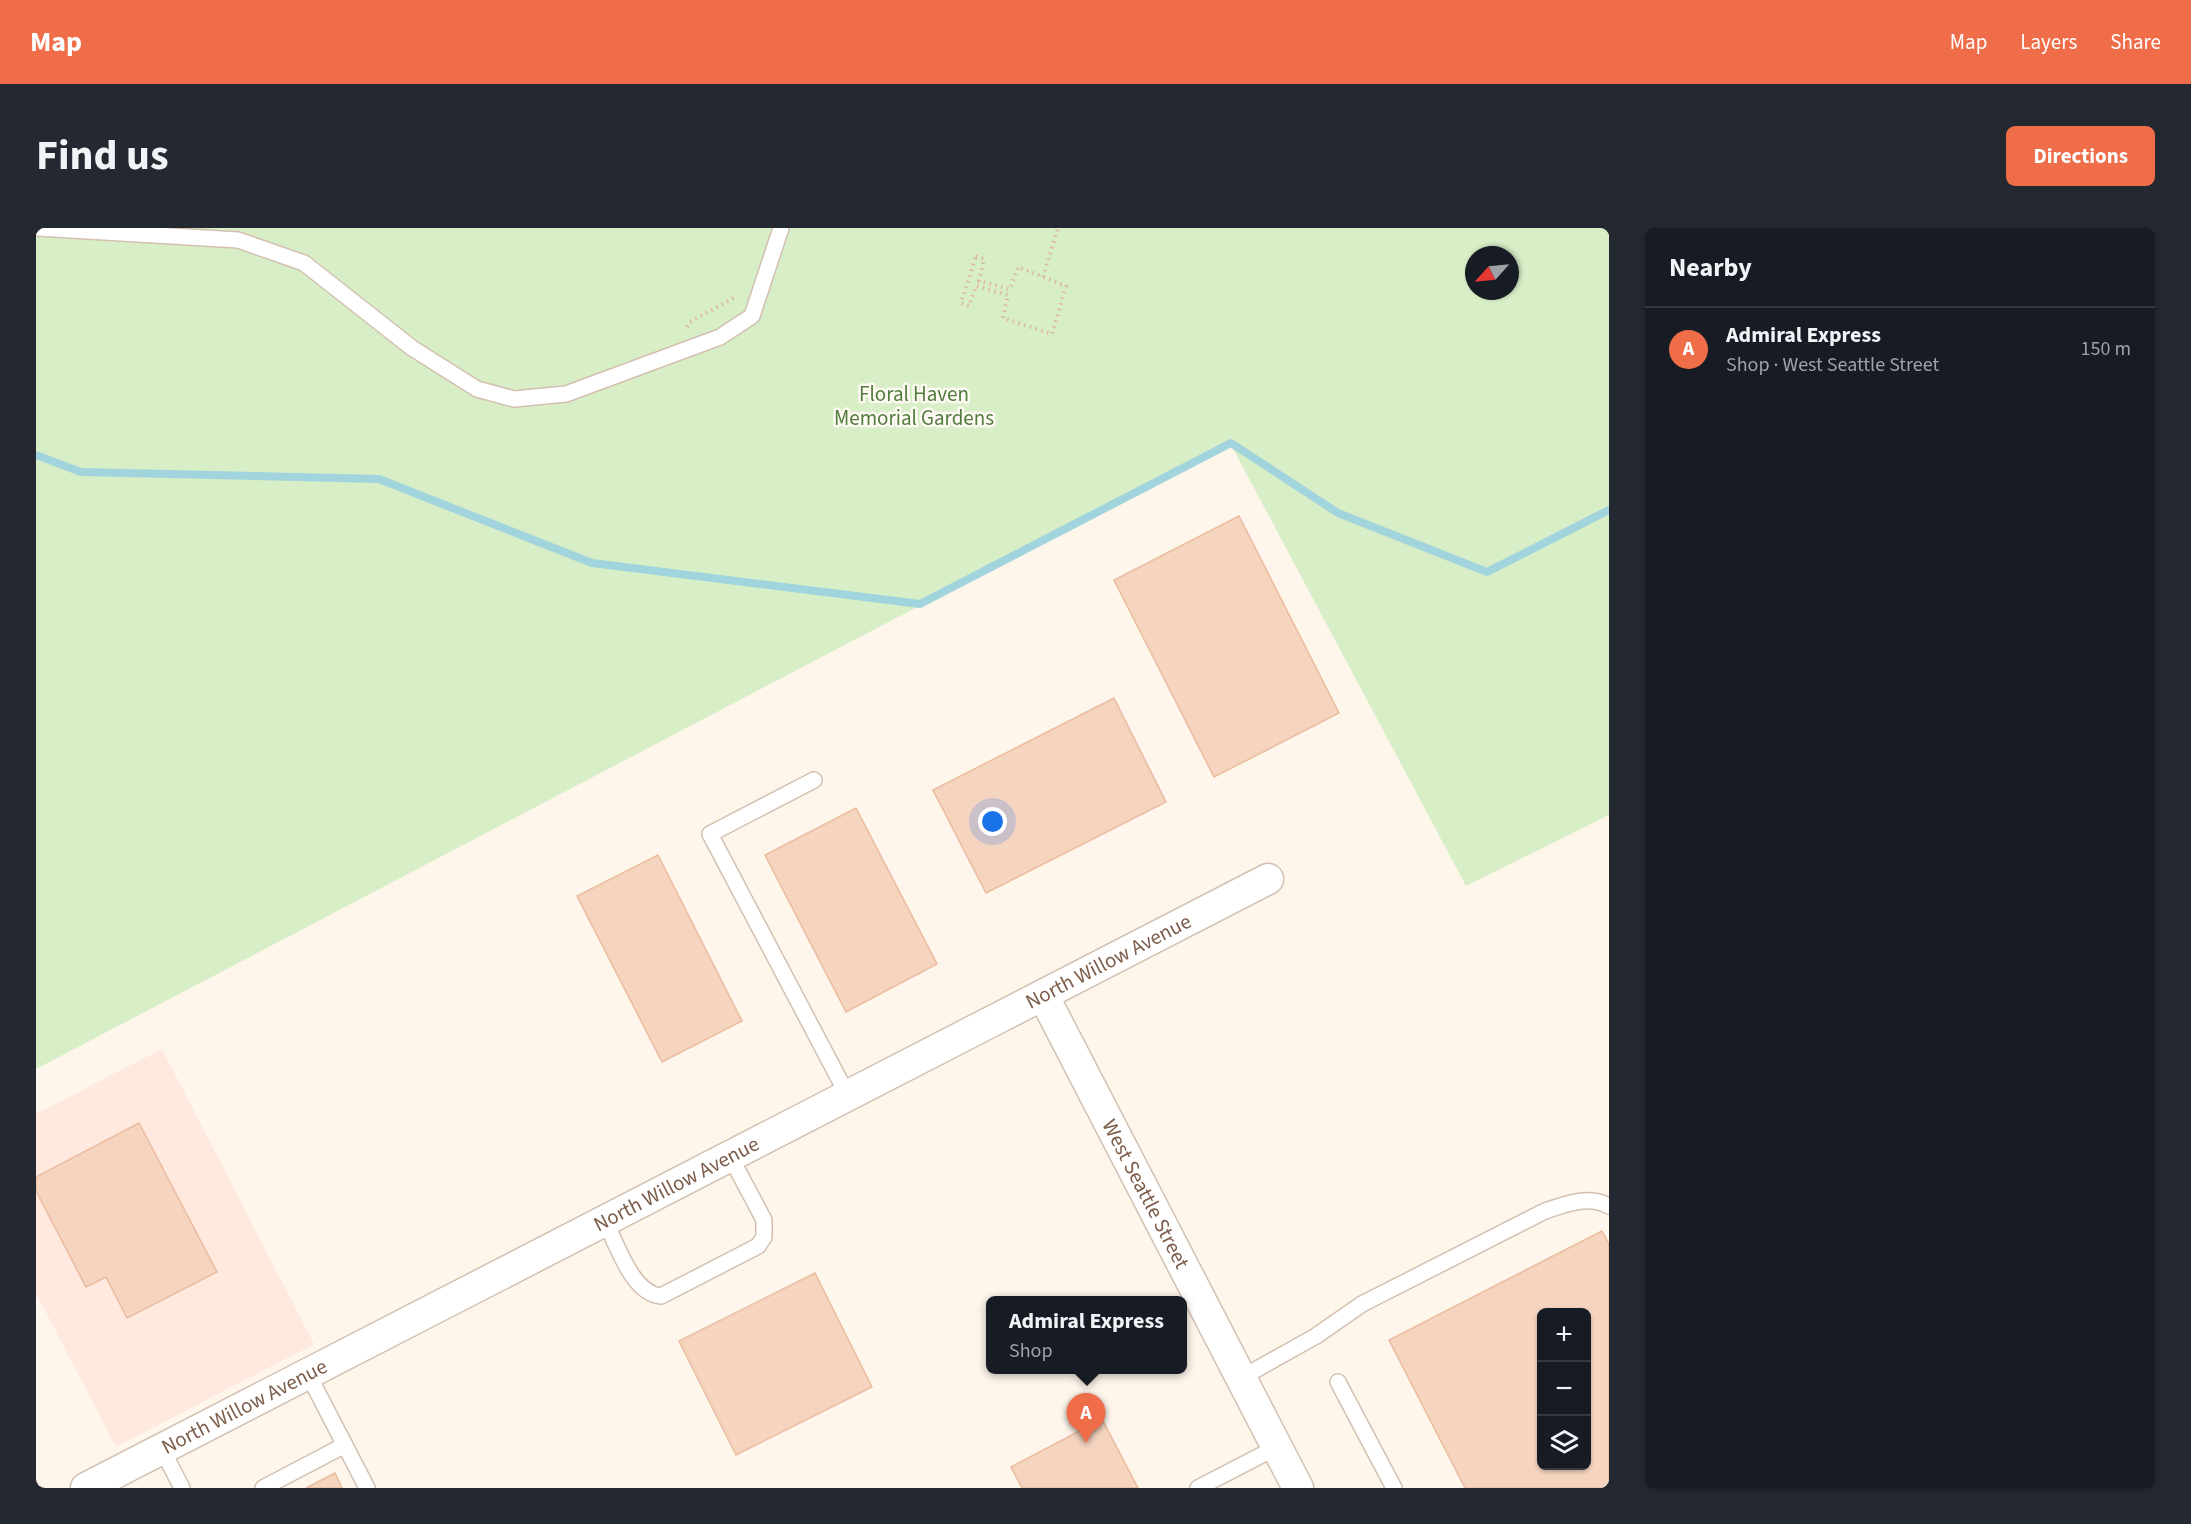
<!DOCTYPE html>
<html lang="en">
<head>
<meta charset="utf-8">
<style>
  body { margin:0; font-family:"Source Sans 3",sans-serif; background:#242831; color:#f1f3f6 }
  .controls { position:absolute; right:18px; bottom:18px; display:grid; overflow:hidden; border-radius:9px; box-shadow:0 2px 4px #0004 }
  .controls button { width:54px; height:54px; display:grid; place-items:center; padding:0; border:0; border-bottom:2px solid #363941; background:#171b24; color:#f1f3f6; font:30px sans-serif }
  .compass { position:absolute; left:1429px; top:18px; width:54px; height:54px; border-radius:50%; background:#171b24; box-shadow:0 2px 4px #0004; rotate:243deg }
  .you { position:absolute; left:957px; top:594px; width:21px; height:21px; margin:-15px; border:4px solid #fff; border-radius:50%; background:#1a73e8; box-shadow:0 0 0 9px #1a73e833 }
  .badge { display:grid; place-items:center; width:39px; height:39px; border-radius:50%; background:#ef6d48; color:#fff; font-size:20px; font-weight:700 }
  .pin { position:absolute; translate:-50% -50px; filter:drop-shadow(0 2px 3px #0008) }
  .pin::after { content:''; position:absolute; top:32px; width:21px; height:18px; background:inherit; clip-path:polygon(0 0,100% 0,50% 100%) }
  .popup { position:absolute; left:950px; top:1068px; width:201px; height:78px; box-sizing:border-box; display:grid; place-content:center; border-radius:9px; background:#171b24; filter:drop-shadow(0 2px 4px #0005); font-size:20px; white-space:nowrap; color:#9ea1a6 }
  .popup b { font-size:22px; color:#f1f3f6 }
  .popup::after { content:''; position:absolute; left:50%; top:100%; margin-left:-12px; border:12px solid transparent; border-top-color:#171b24 }
  .list { margin:0; padding:0; list-style:none }
  h2 { display:flex; justify-content:space-between; align-items:center; height:78px; margin:0; padding:0 24px; font-size:26px }
  h2 small { font-size:20px; font-weight:400; color:#9ea1a6 }
  .list li { display:grid; grid-template-columns:39px 1fr auto; gap:18px; align-items:center; box-sizing:border-box; height:84px; padding:0 24px; border-top:2px solid #363941 }
  .list b { display:block; font-size:22px; white-space:nowrap }
  .list p { margin:0; font-size:20px; white-space:nowrap; color:#9ea1a6 }
  .list em { font-size:20px; font-style:normal; color:#9ea1a6 }
  .icon { flex:none; width:33px; height:33px; fill:none; stroke:currentColor; stroke-width:2; stroke-linecap:round; stroke-linejoin:round }
  .map { position:relative; flex:none; width:1573px; height:1260px; overflow:hidden; border-radius:9px }
  header { display:flex; align-items:center; gap:36px; box-sizing:border-box; height:84px; padding:0 30px; background:#ef6d48; color:#fff }
  header strong { font-size:28px }
  nav { display:flex; gap:33px; margin-inline-start:auto; font-size:21px }
  .intro { display:flex; align-items:center; justify-content:space-between; box-sizing:border-box; height:144px; padding:0 36px }
  h1 { margin:0; font-size:42px }
  .button { padding:15px 27px; border-radius:9px; background:#ef6d48; color:#fff; font-size:21px; font-weight:700 }
  main { display:flex; gap:36px; padding:0 36px }
  aside { flex:1; background:#171b24; border-radius:9px; box-shadow:0 2px 4px #0004 }
  .map>svg:first-child { display:block }
  .commercial { fill:#ffe8de }
  .green { fill:#d7eec7; fill-rule:evenodd }
  .lines { fill:none; stroke-linecap:round; stroke-linejoin:round }
  .stream { stroke:#a2d4dd; stroke-width:8 }
  .building { fill:#f6d5c0; stroke:#eabb9f; stroke-width:1.5; fill-rule:evenodd }
  .lane-casing { stroke:#d4c0b1; stroke-width:18 }
  .street-casing { stroke:#d4c0b1; stroke-width:33 }
  .path { stroke:#dcb8a2; stroke-width:4; stroke-dasharray:1.5 4.5; stroke-linecap:butt }
  .lane { stroke:#fff; stroke-width:15 }
  .street { stroke:#fff; stroke-width:30 }
  .labels { text-anchor:middle; stroke-width:5; stroke-linejoin:round; paint-order:stroke }
  .park-label { font-size:21px; fill:#517c3e; stroke:#fffaf3 }
  .street-label { font-size:21px; fill:#7c5c4a; stroke:#fffaf3 }
</style>
</head>
<body>
<header>
<strong>Map</strong>
<nav><a>Map</a><a>Layers</a><a>Share</a></nav>
</header>
<div class="intro"><h1>Find us</h1><a class="button">Directions</a></div>
<main>
<div class="map">
<svg width="1573" height="1260" viewBox="0 0 1573 1260">
  <rect width="100%" height="100%" fill="#fef6eb"/>
  <path class="commercial" d="M 126,821 L 278,1116 L 80,1219 L 0,1065 L 0,886 Z"/>
  <path class="green" d="M 0,0 L 1573,0 L 1573,587 L 1430,658 L 1194,215 L 0,841 ZM 1438,27 L 1474,27 L 1474,63 L 1438,63 Z"/>
  <g class="lines">
    <path class="stream" d="M 0,227 L 45,244 L 343,251 L 556,335 L 884,376 L 1195,215 L 1302,285 L 1451,344 L 1573,282"/>
  </g>
  <path class="building" d="M 1203,288 L 1303,485 L 1178,549 L 1078,352 Z
    M 1078,470 L 1130,574 L 950,665 L 897,562 Z
    M 820,580 L 901,736 L 810,784 L 729,627 Z
    M 622,627 L 706,793 L 626,834 L 541,668 Z
    M 103,895 L 181,1044 L 91,1090 L 70,1049 L 50,1059 L 0,963 L 0,949 Z
    M 1566,1003 L 1573,1016 L 1573,1260 L 1429,1260 L 1353,1112 ZM 1506,1084 L 1550,1084 L 1550,1238 L 1506,1238 Z
    M 779,1045 L 836,1159 L 700,1227 L 643,1113 Z
    M 1066,1191 L 1102,1260 L 986,1260 L 975,1239 Z
    M 299,1245 L 306,1260 L 270,1260 Z"/>
  <g class="lines">
    <g class="lane-casing">
      <path id="lane" d="M 2,0 L 202,12 L 268,35 L 376,120 L 441,161 L 478,171 L 530,166 L 684,109 L 716,88 L 745,0
        M 778,552 L 674,606 L 812,868
        M 569,993 C 581,1016 596,1066 625,1068 L 722,1018 L 728,1009 L 728,992 L 694,928
        M 272,1146 L 331,1260
        M 1205,1150 L 1280,1108 L 1326,1076 L 1509,983 C 1530,976 1552,967 1573,978
        M 1302,1154 L 1358,1260
        M 126,1221 L 146,1260
        M 227,1260 L 309,1217
        M 1162,1260 L 1241,1219"/>
    </g>
    <g class="street-casing">
      <g id="street">
        <path id="s1" d="M 1007,767 L 1262,1260"/>
        <path id="s2" d="M 50,1260 L 1232,651"/>
      </g>
    </g>
    <path class="path" d="M 940,28 L 948,31 L 943,53 L 974,61 L 982,39 L 1030,58 L 1016,106 L 967,90 L 972,67 L 940,58 L 933,78 L 925,75 Z
      M 1007,49 L 1022,0
      M 651,99 L 654,94 L 701,68"/>
    <use href="#lane" class="lane"/>
    <use href="#street" class="street"/>
  </g>
  <g class="labels">
    <g class="park-label">
      <text x="878" y="173">Floral Haven<tspan x="878" dy="24">Memorial Gardens</tspan></text>
    </g>
    <g class="street-label">
      <text dy="7" stroke="none"><textPath href="#s2" startOffset="1150">North Willow Avenue</textPath></text>
      <text dy="7" stroke="none"><textPath href="#s2" startOffset="664">North Willow Avenue</textPath></text>
      <text dy="7" stroke="none"><textPath href="#s1" startOffset="224">West Seattle Street</textPath></text>
      <text dy="7" stroke="none"><textPath href="#s2" startOffset="178">North Willow Avenue</textPath></text>
    </g>
  </g>
</svg>
<div class="controls">
<button>+</button>
<button>−</button>
<button><svg class="icon" aria-label="layers" viewBox="0 0 24 24"><path d="M12 4l9 5-9 5-9-5zM3 14l9 5 9-5"/></svg></button>
</div>
<svg class="compass" viewBox="-18 -18 36 36"><path d="M0-13l5 13h-10z" fill="#e53935"/><path d="M0 13l5-13h-10z" fill="#9ea1a6"/></svg>
<div class="you"></div>
<div class="pin badge" style="left:1050px;top:1215px">A</div>
<div class="popup"><b>Admiral Express</b>Shop</div>
</div>
<aside>
<h2>Nearby<small></small></h2>
<ul class="list">
<li><span class="badge">A</span><div><b>Admiral Express</b><p>Shop · West Seattle Street</p></div><em>150 m</em></li>
</ul>
</aside>
</main>
</body>
</html>
